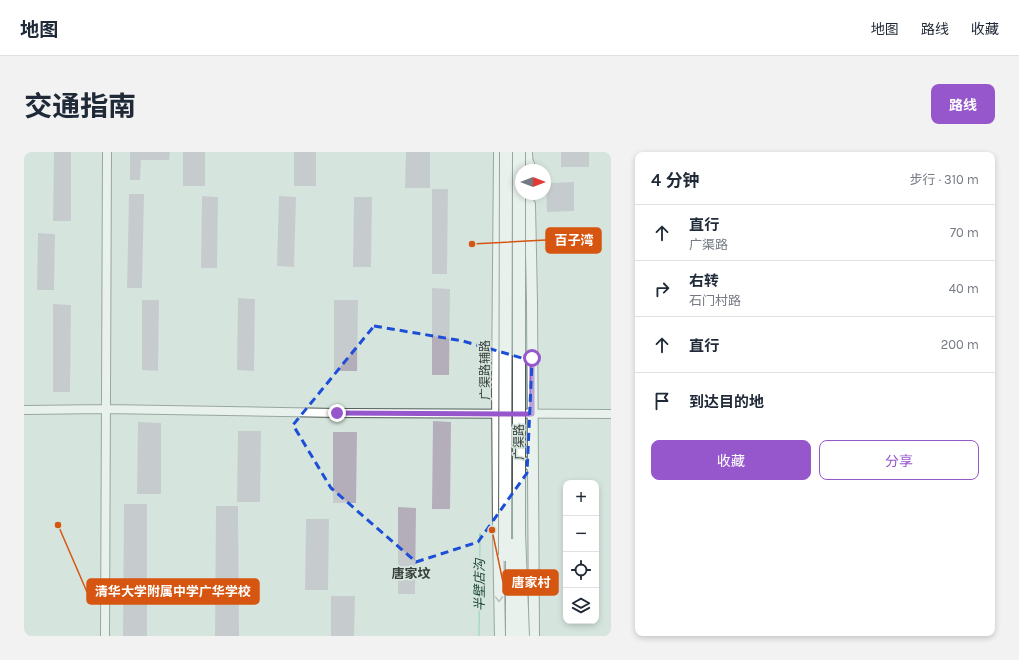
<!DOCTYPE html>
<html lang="zh">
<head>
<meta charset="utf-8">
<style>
  body { margin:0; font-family:Karla,"Noto Sans SC",sans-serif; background:#f2f2f3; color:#1f2937 }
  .controls { position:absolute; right:12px; bottom:12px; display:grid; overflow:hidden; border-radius:8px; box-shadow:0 2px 6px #0003 }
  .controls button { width:36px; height:36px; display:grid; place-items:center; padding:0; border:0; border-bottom:1px solid #e0e1e3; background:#fff; color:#1f2937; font:20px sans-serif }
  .compass { position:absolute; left:491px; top:12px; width:36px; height:36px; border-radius:50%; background:#fff; box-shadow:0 2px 6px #0003; rotate:90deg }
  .stop { position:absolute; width:12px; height:12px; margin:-9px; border:3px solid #9656cc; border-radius:50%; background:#fff }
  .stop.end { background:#9656cc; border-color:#fff; box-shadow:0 1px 4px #0008 }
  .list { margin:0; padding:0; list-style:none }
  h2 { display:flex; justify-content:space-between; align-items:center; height:52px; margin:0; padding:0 16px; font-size:17px }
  h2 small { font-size:13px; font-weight:400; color:#747a83 }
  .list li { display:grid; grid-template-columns:26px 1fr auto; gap:12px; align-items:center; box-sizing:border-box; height:56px; padding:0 16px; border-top:1px solid #e0e1e3 }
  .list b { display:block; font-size:15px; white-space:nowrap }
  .list p { margin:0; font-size:13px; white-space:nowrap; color:#747a83 }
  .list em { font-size:13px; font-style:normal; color:#747a83 }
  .actions { display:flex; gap:8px; padding:12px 16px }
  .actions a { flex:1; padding:9px 0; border:1px solid #9656cc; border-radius:8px; text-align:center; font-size:14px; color:#9656cc }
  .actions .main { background:#9656cc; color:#fff }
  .icon { flex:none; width:22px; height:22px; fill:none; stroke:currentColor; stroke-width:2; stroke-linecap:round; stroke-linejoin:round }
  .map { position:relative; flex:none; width:587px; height:484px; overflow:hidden; border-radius:8px }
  header { display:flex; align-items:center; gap:24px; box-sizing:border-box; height:56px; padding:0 20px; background:#fff; border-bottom:1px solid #e0e1e3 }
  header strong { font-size:19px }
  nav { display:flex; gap:22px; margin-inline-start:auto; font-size:14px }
  .intro { display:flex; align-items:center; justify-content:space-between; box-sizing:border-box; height:96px; padding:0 24px }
  h1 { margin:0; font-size:28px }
  .button { padding:10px 18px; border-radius:8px; background:#9656cc; color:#fff; font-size:14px; font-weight:700 }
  main { display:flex; gap:24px; padding:0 24px }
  aside { flex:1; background:#fff; border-radius:8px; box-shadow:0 2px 6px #0003 }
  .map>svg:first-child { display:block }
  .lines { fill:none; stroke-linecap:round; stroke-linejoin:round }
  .stream { stroke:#6eceab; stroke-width:1.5 }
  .building { fill:#b4aebb }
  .minor-casing { stroke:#4d5b55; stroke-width:10 }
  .major-casing { stroke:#4d5b55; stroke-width:12 }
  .highway-casing { stroke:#4d5b55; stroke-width:14 }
  .minor { stroke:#fff; stroke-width:8 }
  .major { stroke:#fff; stroke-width:10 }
  .highway { stroke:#fff; stroke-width:12 }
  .highway-bridge-casing { stroke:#4d5b55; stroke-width:14; stroke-linecap:butt }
  .highway-bridge { stroke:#fff; stroke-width:12 }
  .oneway { stroke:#9b9e9d }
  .route { stroke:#9656cc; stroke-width:5 }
  .marked { fill:none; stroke:#1d4ed8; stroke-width:3; stroke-dasharray:8 5; stroke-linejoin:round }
  .labels { text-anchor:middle; stroke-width:3.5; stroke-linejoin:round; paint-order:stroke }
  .street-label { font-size:12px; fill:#373e3b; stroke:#d5e5dd }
  .neighbourhood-label { font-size:13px; font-weight:bold; fill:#373e3b; stroke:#d5e5dd }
  .water-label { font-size:13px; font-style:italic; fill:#1e483a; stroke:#d5e5dd }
  .leader { fill:none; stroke:#d65611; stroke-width:1.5 }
  .callout-dot { fill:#d65611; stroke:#d5e5dd; stroke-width:1.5 }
  .callout { fill:#d65611; stroke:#d65611; stroke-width:1.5 }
  .callout-label { font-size:13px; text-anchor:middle; font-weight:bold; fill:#fff }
</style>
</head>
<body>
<header>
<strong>地图</strong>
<nav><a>地图</a><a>路线</a><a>收藏</a></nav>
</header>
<div class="intro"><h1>交通指南</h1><a class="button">路线</a></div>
<main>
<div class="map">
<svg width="587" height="484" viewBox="0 0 587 484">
  <rect width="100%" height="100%" fill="#d5e5dd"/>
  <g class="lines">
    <path class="stream" d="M 455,484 L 456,382"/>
  </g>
  <path class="building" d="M 30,0 L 47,0 L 47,69 L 29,69 Z
    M 106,0 L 146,0 L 145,8 L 117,8 L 116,28 L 106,28 Z
    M 159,0 L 181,0 L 181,34 L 159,34 Z
    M 270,0 L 292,0 L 292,34 L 270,34 Z
    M 382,0 L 406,0 L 406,36 L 381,36 Z
    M 537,0 L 565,0 L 565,15 L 537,15 Z
    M 550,30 L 550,59 L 523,60 L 522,31 Z
    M 408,37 L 424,37 L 423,122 L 408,122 Z
    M 105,42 L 120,42 L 118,136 L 103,136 Z
    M 178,44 L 194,45 L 193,116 L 177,116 Z
    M 255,44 L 272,45 L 270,115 L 253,114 Z
    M 330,45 L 348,45 L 347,115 L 329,115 Z
    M 14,81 L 31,82 L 30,138 L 13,138 Z
    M 408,136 L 426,137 L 425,223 L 408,223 Z
    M 214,146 L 231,147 L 230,219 L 213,218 Z
    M 118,148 L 135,148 L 134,219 L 118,218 Z
    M 310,148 L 334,148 L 333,219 L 310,219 Z
    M 29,152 L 47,153 L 46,240 L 29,240 Z
    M 409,269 L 427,270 L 426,357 L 408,357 Z
    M 114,270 L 137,271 L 137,342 L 113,342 Z
    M 214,279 L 237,279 L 236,350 L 213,350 Z
    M 309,280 L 333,280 L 332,351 L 309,351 Z
    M 100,352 L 123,352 L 123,484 L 99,484 Z
    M 192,354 L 214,354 L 215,484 L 191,484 Z
    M 374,355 L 392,356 L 391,442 L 374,442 Z
    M 282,367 L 305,367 L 304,438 L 281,438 Z
    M 307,444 L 331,444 L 330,484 L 307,484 Z"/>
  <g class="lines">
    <g class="minor-casing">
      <path id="minor" d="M 0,258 L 82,257 L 313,261 L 587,262
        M 478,311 L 484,306 L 491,304 L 499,308 L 509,317
        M 81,484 L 83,0"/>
    </g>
    <g class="major-casing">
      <path id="major" d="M 475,0 L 473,233 L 474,378 L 476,484
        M 503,0 L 504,18
        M 506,52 L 508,150 L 510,484"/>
    </g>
    <g class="highway-casing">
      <path id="highway" d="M 503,18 L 504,12
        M 501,63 L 502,42"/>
    </g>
    <use href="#minor" class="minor"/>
    <use href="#major" class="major"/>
    <use href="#highway" class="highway"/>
    <g class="highway-bridge-casing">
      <path id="highway-bridge" d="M 495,0 L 495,381 L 499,484
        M 481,403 L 482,0
        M 488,484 L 488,393"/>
    </g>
    <use href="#highway-bridge" class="highway-bridge"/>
  </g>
  <defs><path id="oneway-chevron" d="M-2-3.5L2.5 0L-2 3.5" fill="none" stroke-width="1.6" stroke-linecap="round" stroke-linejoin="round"/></defs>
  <use class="oneway" href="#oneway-chevron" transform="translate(475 447) rotate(89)"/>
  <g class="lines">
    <path class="route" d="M 313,261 L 508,262 L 508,206"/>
  </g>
  <path d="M0 0H587V484H0ZM 350,174 L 439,189 L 508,209 L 503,321 L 454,390 L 392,410 L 307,336 L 269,273 Z" fill="#d5e5dd" fill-opacity=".55" fill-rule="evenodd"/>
  <path class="marked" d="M 350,174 L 439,189 L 508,209 L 503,321 L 454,390 L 392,410 L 307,336 L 269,273 Z"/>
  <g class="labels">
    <g class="street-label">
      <text transform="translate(461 218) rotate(-90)" y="4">广渠路辅路</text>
      <text transform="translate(495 290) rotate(-90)" y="4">广渠路</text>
    </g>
    <g class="neighbourhood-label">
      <text x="387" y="426">唐家坟</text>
    </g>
    <g class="water-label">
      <text transform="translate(455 433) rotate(-90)" y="5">半壁店沟</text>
    </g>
  </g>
  <path class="leader" d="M448 92L522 88M468 378L479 430M34 373L63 440"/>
  <g class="callout-dot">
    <circle cx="448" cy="92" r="4"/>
    <circle cx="468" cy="378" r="4"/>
    <circle cx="34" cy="373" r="4"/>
  </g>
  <g class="callout">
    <rect x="522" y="76" width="55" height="25" rx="4"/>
    <rect x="479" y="418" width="55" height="25" rx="4"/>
    <rect x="63" y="427" width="172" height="25" rx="4"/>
  </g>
  <g class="callout-label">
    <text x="550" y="93">百子湾</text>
    <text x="507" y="435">唐家村</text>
    <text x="149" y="444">清华大学附属中学广华学校</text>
  </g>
</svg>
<div class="controls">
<button>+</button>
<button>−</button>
<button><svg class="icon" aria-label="locate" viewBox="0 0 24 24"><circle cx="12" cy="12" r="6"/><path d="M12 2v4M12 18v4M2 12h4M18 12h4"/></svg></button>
<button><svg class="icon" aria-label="layers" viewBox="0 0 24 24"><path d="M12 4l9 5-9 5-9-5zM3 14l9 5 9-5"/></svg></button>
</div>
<svg class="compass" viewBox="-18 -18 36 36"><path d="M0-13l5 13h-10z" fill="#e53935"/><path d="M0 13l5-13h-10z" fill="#747a83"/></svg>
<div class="stop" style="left:508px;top:206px"></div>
<div class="stop end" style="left:313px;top:261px"></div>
</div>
<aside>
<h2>4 分钟<small>步行 · 310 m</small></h2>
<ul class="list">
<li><svg class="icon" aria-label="ahead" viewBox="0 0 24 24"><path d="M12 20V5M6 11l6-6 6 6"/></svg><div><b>直行</b><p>广渠路</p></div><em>70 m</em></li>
<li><svg class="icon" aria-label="right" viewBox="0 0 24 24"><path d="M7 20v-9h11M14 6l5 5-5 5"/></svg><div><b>右转</b><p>石门村路</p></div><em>40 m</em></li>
<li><svg class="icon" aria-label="ahead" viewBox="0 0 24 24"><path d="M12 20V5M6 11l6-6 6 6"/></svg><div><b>直行</b></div><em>200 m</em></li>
<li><svg class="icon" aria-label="arrive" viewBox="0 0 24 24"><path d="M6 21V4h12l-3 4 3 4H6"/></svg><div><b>到达目的地</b></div></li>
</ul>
<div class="actions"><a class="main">收藏</a><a>分享</a></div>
</aside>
</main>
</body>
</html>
